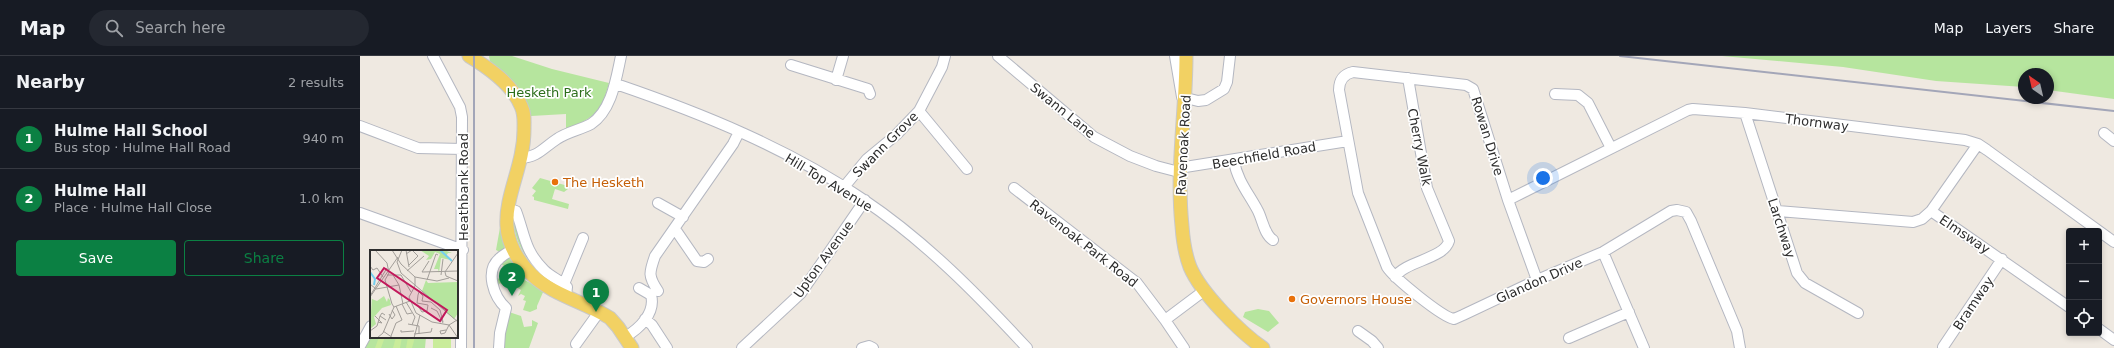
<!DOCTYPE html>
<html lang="en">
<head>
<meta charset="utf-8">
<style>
  body { margin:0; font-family:"DejaVu Sans",sans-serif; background:#242831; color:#f1f3f6 }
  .controls { position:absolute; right:12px; bottom:12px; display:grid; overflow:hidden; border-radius:4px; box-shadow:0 2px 6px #0003 }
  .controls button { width:36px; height:36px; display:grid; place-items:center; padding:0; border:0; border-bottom:1px solid #363941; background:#171b24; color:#f1f3f6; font:20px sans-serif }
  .compass { position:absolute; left:1658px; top:12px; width:36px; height:36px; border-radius:50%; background:#171b24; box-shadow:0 2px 6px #0003; rotate:326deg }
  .you { position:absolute; left:1183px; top:122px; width:14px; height:14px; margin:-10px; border:3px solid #fff; border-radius:50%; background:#1a73e8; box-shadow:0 0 0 6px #1a73e833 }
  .badge { display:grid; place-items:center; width:26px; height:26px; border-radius:50%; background:#0b8043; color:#fff; font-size:13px; font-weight:700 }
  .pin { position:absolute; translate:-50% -33px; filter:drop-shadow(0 1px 2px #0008) }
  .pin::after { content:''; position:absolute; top:21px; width:14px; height:12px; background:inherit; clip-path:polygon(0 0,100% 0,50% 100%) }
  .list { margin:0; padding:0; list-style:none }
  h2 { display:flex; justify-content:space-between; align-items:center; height:52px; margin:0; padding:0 16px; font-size:17px }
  h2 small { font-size:13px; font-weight:400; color:#9ea1a6 }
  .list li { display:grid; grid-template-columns:26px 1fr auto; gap:12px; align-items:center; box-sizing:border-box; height:60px; padding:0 16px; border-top:1px solid #363941 }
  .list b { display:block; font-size:15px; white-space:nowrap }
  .list p { margin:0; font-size:13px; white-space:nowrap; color:#9ea1a6 }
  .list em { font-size:13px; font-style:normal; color:#9ea1a6 }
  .actions { display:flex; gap:8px; padding:12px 16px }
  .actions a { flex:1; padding:9px 0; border:1px solid #0b8043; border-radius:4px; text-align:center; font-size:14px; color:#0b8043 }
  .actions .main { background:#0b8043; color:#fff }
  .icon { flex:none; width:22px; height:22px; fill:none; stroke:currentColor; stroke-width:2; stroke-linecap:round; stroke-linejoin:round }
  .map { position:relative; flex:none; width:1754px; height:292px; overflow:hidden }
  header { display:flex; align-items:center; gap:24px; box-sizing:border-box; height:56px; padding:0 20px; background:#171b24; border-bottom:1px solid #363941 }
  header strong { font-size:19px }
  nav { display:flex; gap:22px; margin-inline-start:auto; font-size:14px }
  .search { width:280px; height:36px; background:#242831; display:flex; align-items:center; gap:10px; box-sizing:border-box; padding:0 14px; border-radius:22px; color:#9ea1a6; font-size:15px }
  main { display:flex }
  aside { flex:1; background:#171b24 }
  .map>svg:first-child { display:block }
  .green { fill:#b6e59e }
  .pitch { fill:#c9ec9a }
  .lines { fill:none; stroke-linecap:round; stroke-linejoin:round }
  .minor-casing { stroke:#b4b7c1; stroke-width:12 }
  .major-casing { stroke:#c9c9c9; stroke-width:15 }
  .minor { stroke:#fff; stroke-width:10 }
  .major { stroke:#f2d163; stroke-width:13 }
  .rail { stroke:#a3a6b8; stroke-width:2 }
  .food-dot { fill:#e8710a; stroke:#fff; stroke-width:1.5 }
  .labels { text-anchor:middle; stroke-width:3.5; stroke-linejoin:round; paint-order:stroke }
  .park-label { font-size:13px; fill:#2c6e1b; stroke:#fff }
  .street-label { font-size:13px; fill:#2e2e2e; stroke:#fff }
  .food-label { font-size:13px; fill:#c56008; stroke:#fff; text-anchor:start }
  .inset-river { fill:none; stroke:#75cff0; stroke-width:2 }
  .inset-road { fill:none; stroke:#a29e99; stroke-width:1 }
  .view { fill:#c2185b; fill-opacity:0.15; stroke:#c2185b; stroke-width:2 }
  .inset-edge { fill:none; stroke:#2e2e2e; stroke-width:2 }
</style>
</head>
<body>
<header>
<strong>Map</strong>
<div class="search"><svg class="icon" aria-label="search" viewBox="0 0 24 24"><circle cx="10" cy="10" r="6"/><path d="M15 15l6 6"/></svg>Search here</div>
<nav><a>Map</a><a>Layers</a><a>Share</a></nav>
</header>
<main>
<aside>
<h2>Nearby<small>2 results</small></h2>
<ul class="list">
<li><span class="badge">1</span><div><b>Hulme Hall School</b><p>Bus stop · Hulme Hall Road</p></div><em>940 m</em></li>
<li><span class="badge">2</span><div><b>Hulme Hall</b><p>Place · Hulme Hall Close</p></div><em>1.0 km</em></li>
</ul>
<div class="actions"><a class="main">Save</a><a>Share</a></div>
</aside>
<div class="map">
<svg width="1754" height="292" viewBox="0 0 1754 292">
  <rect width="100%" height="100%" fill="#efe9e1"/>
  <path class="green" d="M 129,0 L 152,0 L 192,13 L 249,27 C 241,57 234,62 206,73 L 206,58 L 171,60 C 166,36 150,25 131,11 Z
    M 1362,0 L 1754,0 L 1754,43 L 1688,34 L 1688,18 L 1664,18 L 1664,31 L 1576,25 L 1483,11 Z
    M 180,122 L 208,130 L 208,133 L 204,136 L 195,133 L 192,143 L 209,148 L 208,153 L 174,144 L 174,141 L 172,140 L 176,135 L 172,132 Z
    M 153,157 L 178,214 C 161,198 153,180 153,157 Z
    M 141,166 L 148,192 L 142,197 L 136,194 Z
    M 150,200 L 170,224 L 139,207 Z
    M 147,215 L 184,234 L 177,250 L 177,253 L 170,256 L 163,254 L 166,245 L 163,244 L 165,240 L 161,238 L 158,240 L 161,234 L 153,229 L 151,231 L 147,229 L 146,231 L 140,227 L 138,230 L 136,229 L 137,222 L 142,224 Z
    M 898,253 L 909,255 L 919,267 L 908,276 L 883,261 L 885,256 Z
    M 149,256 L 161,260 L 164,271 L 172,270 L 172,264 L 178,267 L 169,292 L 141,292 Z
    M 11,278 L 11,281 L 66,281 L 65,292 L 4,292 Z"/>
  <path class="pitch" d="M 19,281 L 25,281 L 21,292 L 15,292 Z
    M 36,281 L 42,281 L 40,292 L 33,292 Z
    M 48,281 L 55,281 L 52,292 L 46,292 Z
    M 73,281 L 91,281 L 91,292 L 73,292 Z"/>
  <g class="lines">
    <g class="minor-casing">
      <path id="minor" d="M 73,0 L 100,51 L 102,61 L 101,292
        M 638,0 L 734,81 L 770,100 L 796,110 L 819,116
        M 815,0 L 822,41 L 838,45 L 846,44 L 864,33 L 867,26 L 870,0
        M 431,9 L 508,33 L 510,38
        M 476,24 L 483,0
        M 256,28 C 341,57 430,93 504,144 C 565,185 617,238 667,292
        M 1195,38 L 1218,39 L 1228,47 L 1251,92
        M 559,55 L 607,113
        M 1385,57 L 1437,217 L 1445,227 L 1498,257
        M 0,70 L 58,92 L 103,93
        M 1744,77 L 1754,85
        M 161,102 C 178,101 183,92 197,83 C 207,76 220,74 231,68 C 252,54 256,23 261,0
        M 874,105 C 877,124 889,138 898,155 C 903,165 904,178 913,184
        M 819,112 L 988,85
        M 484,131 L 507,103 L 536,79 L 559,55 L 582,11 L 585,0
        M 654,132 L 777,227 L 805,264 L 845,234
        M 1148,144 L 1328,54 L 1333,53 L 1385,57 L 1605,84 L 1618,88 L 1627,94 L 1754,186
        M 298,147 L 323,161
        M 147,153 L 156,155 C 165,179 164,194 184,214 C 191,221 200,224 207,231 L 206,240
        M 1417,155 L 1553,166 L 1562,163 L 1571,155 L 1709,251
        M 1571,155 L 1618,88
        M 0,157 L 103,194
        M 315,173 L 337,205 L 344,206 L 348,203
        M 1243,196 L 1284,292
        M 1035,221 C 1045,205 1084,203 1089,185 L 1067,132 L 1048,22
        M 1177,224 L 1148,144 L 1113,33 L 1106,29 L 993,16 C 984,18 979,24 979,34 L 998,137 L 1027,211 C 1034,222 1082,261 1094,263 L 1103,259 L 1177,224 L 1243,196 L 1311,155 L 1317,154 L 1326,156 L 1331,165 L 1377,275 L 1380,292
        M 204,228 L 223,182
        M 298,235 C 288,220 289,217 295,200 L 373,88 L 379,76
        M 285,263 L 292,269 L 307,292
        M 805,264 L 824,292
        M 1739,273 L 1754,284
        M 998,275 L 1012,285 L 1018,292
        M 265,281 C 279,273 296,257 291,239 L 279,232
        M 1209,282 L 1269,256
        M 216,288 L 239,256
        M 0,290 L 11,270
        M 1583,291 L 1642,203
        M 139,292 L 140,277 L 146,252 C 134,241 124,215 140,202 C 144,198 149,196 154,193
        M 382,292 L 441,237 L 505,144
        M 502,292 L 509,290 L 513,292"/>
    </g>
    <g class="major-casing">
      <path id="major" d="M 109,0 C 129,12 152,28 161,50 C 165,58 164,65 164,74 C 164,127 121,168 171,218 C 192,239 225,246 250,262 L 258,271 L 272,292
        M 826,0 C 826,57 816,113 822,170 C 823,184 825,198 830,211 C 841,237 880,276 903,292"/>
    </g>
    <use href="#minor" class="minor"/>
    <use href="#major" class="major"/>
    <path class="rail" d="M 1260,0 L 1754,55
      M 114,292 L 114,0"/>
  </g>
  <g class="food-dot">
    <circle cx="195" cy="126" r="4"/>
    <circle cx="932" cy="243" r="4"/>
  </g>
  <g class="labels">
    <g class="park-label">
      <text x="189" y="41">Hesketh Park</text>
    </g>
    <g class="street-label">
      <text transform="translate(703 54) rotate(39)" y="5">Swann Lane</text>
      <text transform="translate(1457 66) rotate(7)" y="5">Thornway</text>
      <text transform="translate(1128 80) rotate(73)" y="5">Rowan Drive</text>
      <text transform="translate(525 88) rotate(-45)" y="5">Swann Grove</text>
      <text transform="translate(823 89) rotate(-87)" y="5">Ravenoak Road</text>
      <text transform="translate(1060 91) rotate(79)" y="5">Cherry Walk</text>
      <text transform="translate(904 99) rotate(-10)" y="5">Beechfield Road</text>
      <text transform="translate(469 126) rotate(31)" y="5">Hill Top Avenue</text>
      <text transform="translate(103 131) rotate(-90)" y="5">Heathbank Road</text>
      <text transform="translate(1422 172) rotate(72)" y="5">Larchway</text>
      <text transform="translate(1605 178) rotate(34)" y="5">Elmsway</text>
      <text transform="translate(724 187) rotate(38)" y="5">Ravenoak Park Road</text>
      <text transform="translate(463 203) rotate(-54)" y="5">Upton Avenue</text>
      <text transform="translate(1179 224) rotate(-24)" y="5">Glandon Drive</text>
      <text transform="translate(1613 247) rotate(-56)" y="5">Bramway</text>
    </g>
    <g class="food-label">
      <text x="203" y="131">The Hesketh</text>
      <text x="940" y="248">Governors House</text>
    </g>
  </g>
  <g transform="translate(10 194)">
    <rect width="88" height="88" fill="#efe9e1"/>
    <path d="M 50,0 L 74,0 L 82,3 L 78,3 L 76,6 L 81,10 L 71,8 L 69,23 L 68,19 L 64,19 L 70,4 L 65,2 L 61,9 L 56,10 L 59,6 ZM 56,30 L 58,33 L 88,32 L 88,63 L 84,69 L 52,41 ZM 2,46 L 2,49 L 7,51 L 14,46 L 17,52 L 18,48 L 20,50 L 21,55 L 12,58 L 4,67 L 6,74 L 0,79 Z" fill="#b6e59e"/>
    <path class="inset-river" d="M 70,0 L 82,11M 0,22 L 5,29 L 4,35"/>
    <path class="inset-road" d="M 5,0 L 17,13 L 19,23 L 15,30 L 22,54 L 24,57 L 40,51M 22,0 L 31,14 L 45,27M 32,0 L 27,12 L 31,23 L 88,72M 36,0 L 39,17M 36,4 L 42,0 L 48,6 L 39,15M 0,16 L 3,20 L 7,18 L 13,27M 37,21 L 54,6M 52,22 L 88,21M 52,22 L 59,11M 75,22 L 88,3M 75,22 L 76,26 L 88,31M 17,25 L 31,25 L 41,42M 23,25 L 29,35 L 33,54M 71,25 L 73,9M 45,27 L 67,31 L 79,28M 45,27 L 45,36 L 39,47 L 46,63 L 62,72 L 79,75 L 88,88M 57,30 L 66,4 L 68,5M 0,34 L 6,39 L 29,35M 48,45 L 49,42 L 53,46 L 52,51M 0,46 L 17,18M 0,47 L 28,7M 52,51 L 61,52 L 70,60 L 73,72M 36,52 L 45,67 L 42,75M 32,54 L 37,64 L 42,63M 26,56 L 32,70M 48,56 L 52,62 L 57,61 L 58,55 L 47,53 L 48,45M 61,58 L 67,61 L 73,73M 19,64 L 22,69 L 25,65 L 22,60M 15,65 L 12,63 L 10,66 L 16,70M 5,66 L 12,73 L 8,72M 38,74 L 49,76 L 49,84M 31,80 L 31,82 L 44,81M 76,80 L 70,81 L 71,84 L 75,83 L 79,75 L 87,70M 0,81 L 7,76 L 10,66M 13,81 L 23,88M 44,84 L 61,82 L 62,78M 21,86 L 26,73 L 32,70M 7,88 L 13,83 L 24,57M 44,88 L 50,65"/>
    <path class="view" d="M 14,18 L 77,60 L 70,71 L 7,28 Z"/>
    <rect width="88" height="88" class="inset-edge"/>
  </g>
</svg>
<div class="controls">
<button>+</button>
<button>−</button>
<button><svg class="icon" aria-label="locate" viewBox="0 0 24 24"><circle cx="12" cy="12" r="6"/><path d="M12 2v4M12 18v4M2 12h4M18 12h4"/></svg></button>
</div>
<svg class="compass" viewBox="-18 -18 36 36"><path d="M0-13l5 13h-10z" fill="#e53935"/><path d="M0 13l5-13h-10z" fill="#9ea1a6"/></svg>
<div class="you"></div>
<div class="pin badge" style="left:236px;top:256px">1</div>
<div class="pin badge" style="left:152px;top:240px">2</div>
</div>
</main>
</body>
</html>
